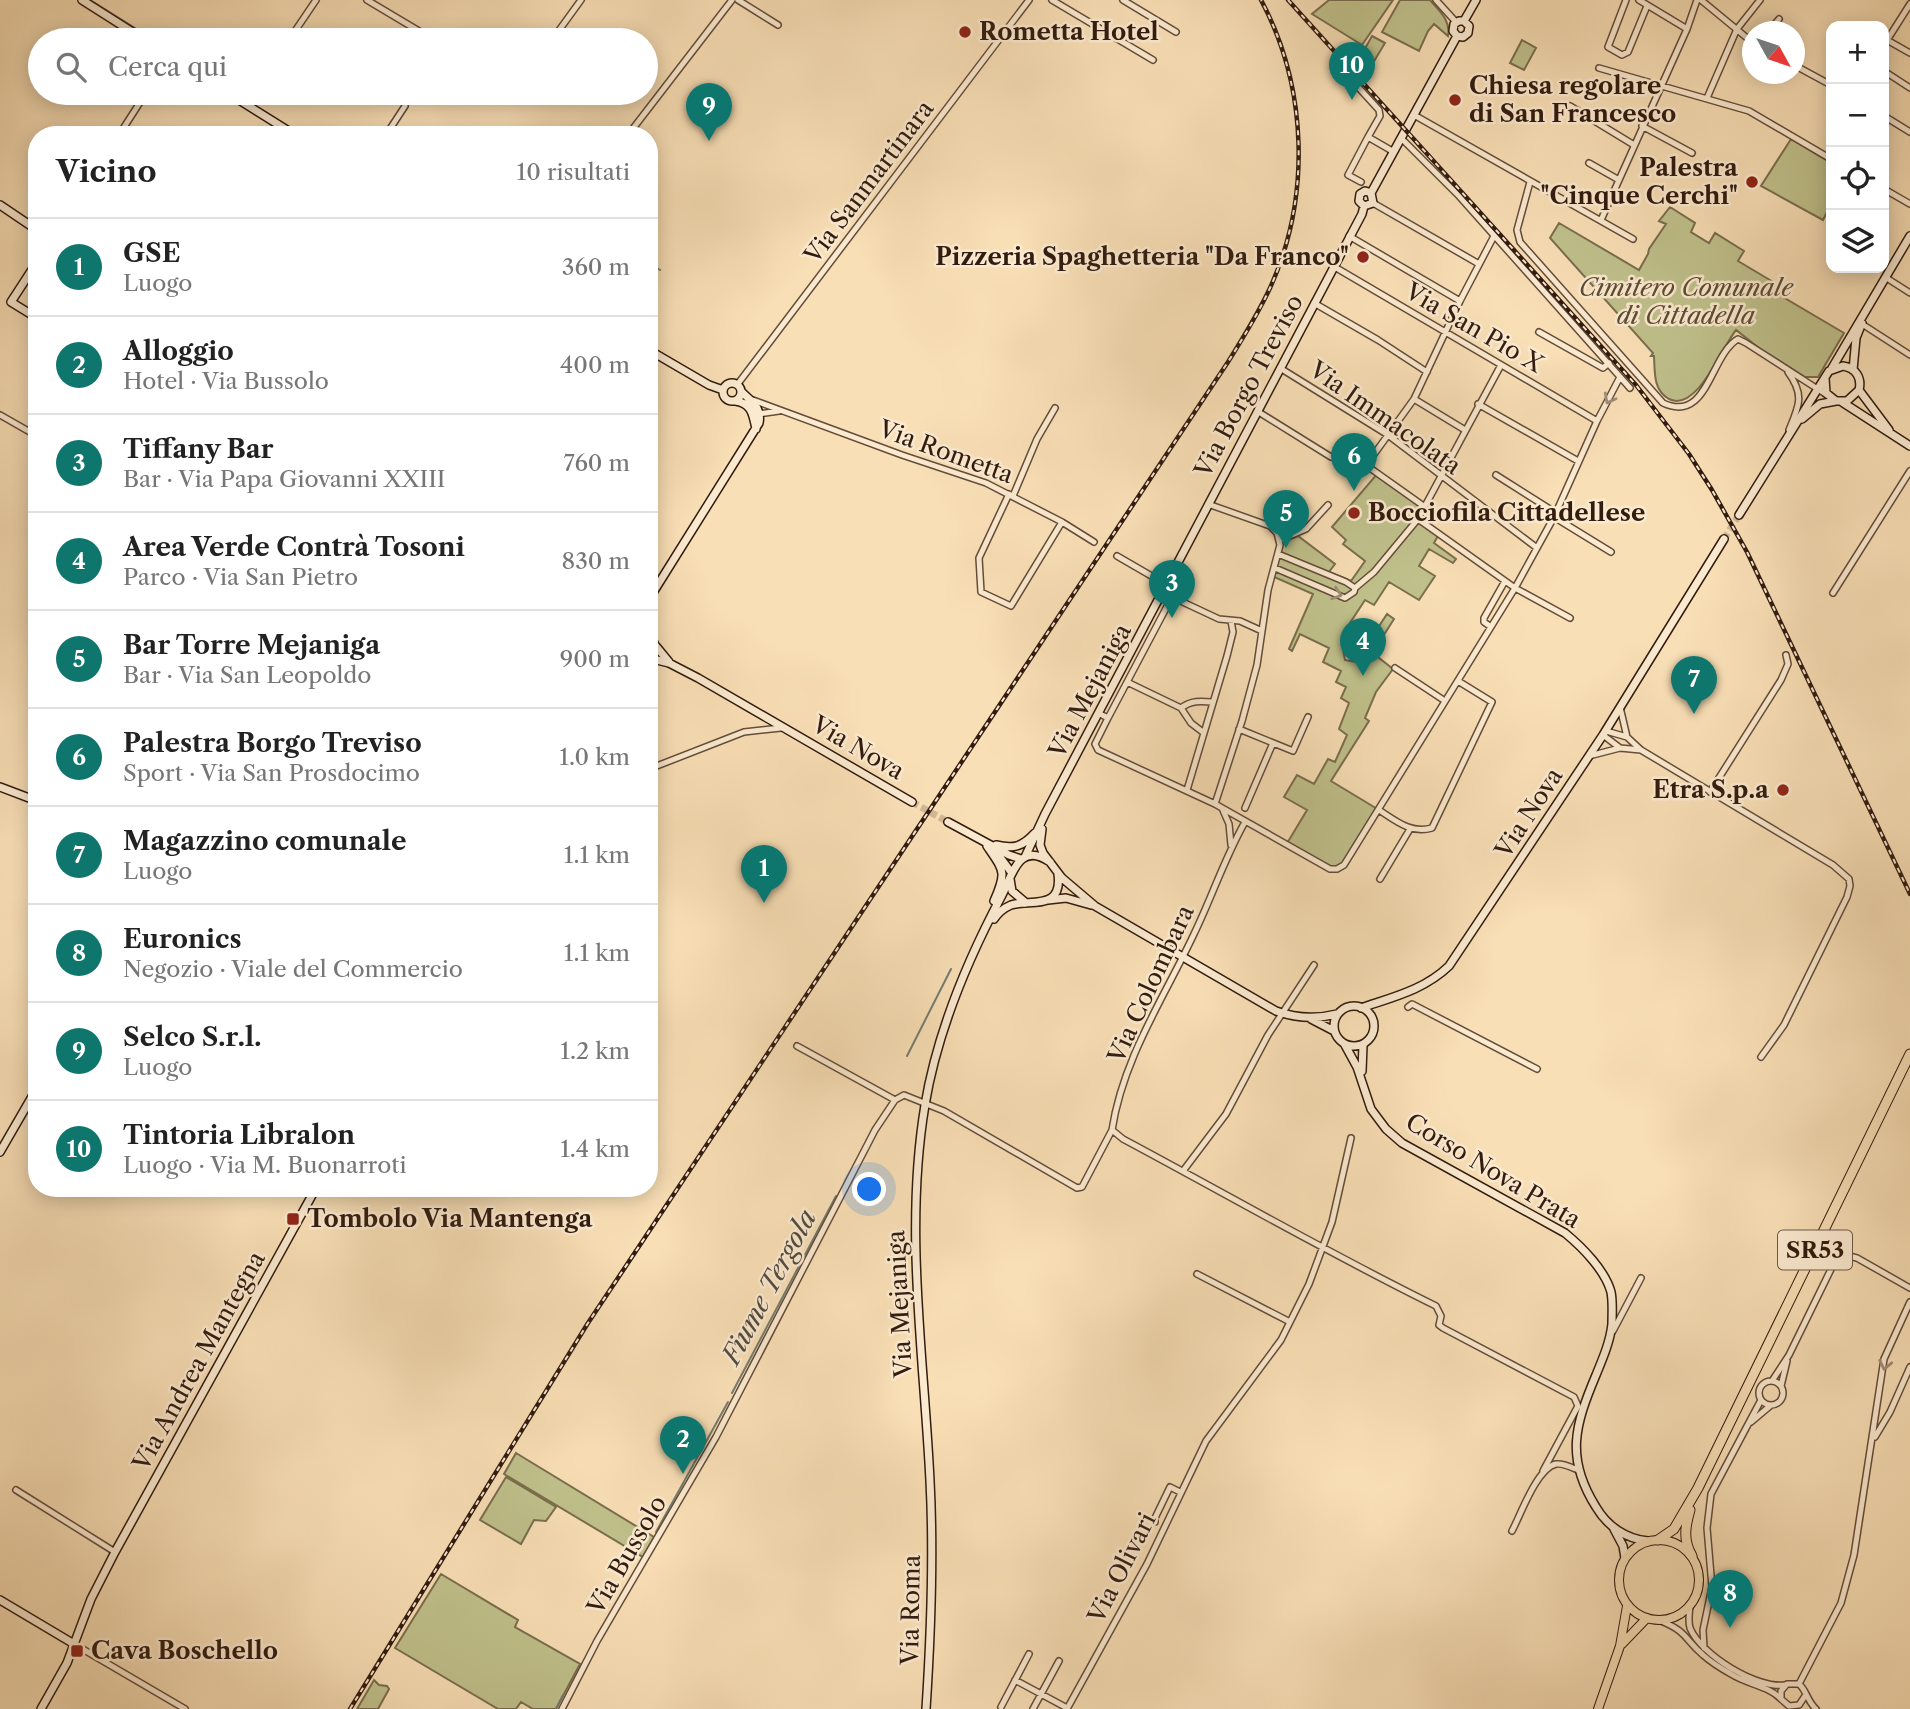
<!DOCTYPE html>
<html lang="it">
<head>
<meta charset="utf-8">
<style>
  body { margin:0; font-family:"Libre Caslon Text",serif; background:#f6f6f6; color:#222 }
  .controls { position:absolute; right:21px; top:21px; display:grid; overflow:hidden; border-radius:14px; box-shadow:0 4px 18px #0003 }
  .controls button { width:63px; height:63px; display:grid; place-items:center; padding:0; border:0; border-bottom:2px solid #e0e0e0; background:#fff; color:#222; font:35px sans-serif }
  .compass { position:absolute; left:1742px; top:21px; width:63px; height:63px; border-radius:50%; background:#fff; box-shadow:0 4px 18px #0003; rotate:130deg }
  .you { position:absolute; left:870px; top:1190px; width:24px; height:24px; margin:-18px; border:5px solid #fff; border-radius:50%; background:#1a73e8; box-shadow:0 0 0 10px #1a73e833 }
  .badge { display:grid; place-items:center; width:46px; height:46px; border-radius:50%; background:#0f766e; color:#fff; font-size:23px; font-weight:700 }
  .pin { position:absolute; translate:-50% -58px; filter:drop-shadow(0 2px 4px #0008) }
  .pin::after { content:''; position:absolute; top:37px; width:24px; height:21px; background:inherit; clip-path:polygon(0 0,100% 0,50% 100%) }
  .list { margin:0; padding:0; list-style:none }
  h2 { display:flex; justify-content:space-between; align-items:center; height:91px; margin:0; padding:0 28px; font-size:30px }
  h2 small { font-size:23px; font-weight:400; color:#767676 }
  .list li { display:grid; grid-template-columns:46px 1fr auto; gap:21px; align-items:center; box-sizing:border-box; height:98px; padding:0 28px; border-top:2px solid #e0e0e0 }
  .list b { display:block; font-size:26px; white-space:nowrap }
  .list p { margin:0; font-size:23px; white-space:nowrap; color:#767676 }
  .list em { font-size:23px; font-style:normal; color:#767676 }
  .icon { flex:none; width:38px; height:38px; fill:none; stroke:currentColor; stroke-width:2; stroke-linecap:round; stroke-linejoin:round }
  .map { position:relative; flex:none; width:1910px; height:1709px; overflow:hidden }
  .search { position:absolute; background:#fff; box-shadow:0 4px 18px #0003; left:28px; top:28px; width:630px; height:77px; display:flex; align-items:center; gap:18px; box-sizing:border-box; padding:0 24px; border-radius:38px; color:#767676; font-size:26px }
  .panel { position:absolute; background:#fff; box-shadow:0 4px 18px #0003; left:28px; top:126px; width:630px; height:1071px; border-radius:28px }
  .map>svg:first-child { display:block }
  .green { fill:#c0c18c; stroke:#796e4e; stroke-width:2 }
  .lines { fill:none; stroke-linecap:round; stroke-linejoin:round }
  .stream { stroke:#737c72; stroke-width:2 }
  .secondary-tunnel { stroke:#d1b895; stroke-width:7; stroke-dasharray:7 3.5; stroke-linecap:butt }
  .street-casing { stroke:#644c39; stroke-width:8 }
  .secondary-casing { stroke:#321b0f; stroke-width:10 }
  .primary-casing { stroke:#321b0f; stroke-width:10 }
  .highway-casing { stroke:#321b0f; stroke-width:11 }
  .street { stroke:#fbead0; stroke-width:5 }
  .secondary { stroke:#fbead0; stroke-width:7 }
  .primary { stroke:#f9dfb6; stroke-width:8 }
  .highway { stroke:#f9dfb6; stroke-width:9 }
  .rail-casing { stroke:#321b0f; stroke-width:4.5 }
  .rail { stroke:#fbead0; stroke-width:2; stroke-dasharray:5; stroke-linecap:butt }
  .oneway { stroke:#a18d79 }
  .poi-dot { fill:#8f2418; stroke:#fbead0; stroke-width:2.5 }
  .labels { text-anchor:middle; stroke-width:5; stroke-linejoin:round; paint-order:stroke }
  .shield { fill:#fbead0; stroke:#6e5949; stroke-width:2 }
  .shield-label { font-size:23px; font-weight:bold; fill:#321b0f }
  .poi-label { font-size:24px; font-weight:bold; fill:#321b0f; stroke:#fbead0; text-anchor:start }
  .street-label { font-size:24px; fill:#321b0f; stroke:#fbead0 }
  .park-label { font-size:24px; font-style:italic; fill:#5d4d34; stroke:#fbead0 }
  .water-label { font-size:26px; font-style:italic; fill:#524b41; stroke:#fbead0 }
</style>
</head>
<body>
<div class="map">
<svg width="1910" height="1709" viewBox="0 0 1910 1709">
  <rect width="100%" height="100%" fill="#f9dfb6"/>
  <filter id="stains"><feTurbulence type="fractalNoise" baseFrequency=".00286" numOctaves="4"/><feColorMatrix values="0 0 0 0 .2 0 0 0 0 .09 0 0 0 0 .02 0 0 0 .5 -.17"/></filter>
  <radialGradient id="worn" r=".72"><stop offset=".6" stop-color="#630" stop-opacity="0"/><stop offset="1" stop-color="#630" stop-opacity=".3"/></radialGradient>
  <path class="green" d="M 1329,0 L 1393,0 L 1362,45 L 1312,14 Z
    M 1400,0 L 1430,0 C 1439,11 1451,20 1448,36 L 1434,24 L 1428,31 L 1419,51 L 1382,32 Z
    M 1372,36 L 1385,43 L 1370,68 L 1358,61 Z
    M 1522,40 L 1536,48 L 1524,70 L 1510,63 Z
    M 1791,139 L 1831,163 L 1831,204 L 1823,220 L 1761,186 Z
    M 1670,207 L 1695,223 L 1691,232 L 1709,243 L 1715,233 L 1744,251 L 1738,261 L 1775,283 L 1771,290 L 1844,333 L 1818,377 L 1805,377 L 1759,348 L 1736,330 C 1722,347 1697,413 1669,399 C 1653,390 1655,373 1654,356 L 1651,356 L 1653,353 L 1550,238 L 1559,223 L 1639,270 L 1648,254 L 1649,249 L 1666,224 L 1659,221 Z
    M 1377,474 L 1425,507 L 1418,519 L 1439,534 L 1434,543 L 1456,559 L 1453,563 L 1429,549 L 1419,566 L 1435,576 L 1419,600 L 1389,582 L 1374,605 L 1365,600 L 1350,623 L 1372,637 L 1387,614 L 1394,619 L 1380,641 L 1384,644 L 1382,649 L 1355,631 L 1343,649 L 1345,660 L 1367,664 L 1374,654 L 1393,669 L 1376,692 L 1365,718 L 1369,721 L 1331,781 L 1379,810 L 1344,865 L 1330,869 L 1286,845 L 1307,810 L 1284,797 L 1297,775 L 1314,784 L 1328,759 L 1335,762 L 1347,735 L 1339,729 L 1349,703 L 1341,698 L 1346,687 L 1336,682 L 1341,671 L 1323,662 L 1329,648 L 1300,634 L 1292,651 L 1289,649 L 1313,594 L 1274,577 L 1283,542 L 1298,536 L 1335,564 L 1329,572 L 1351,581 L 1365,561 L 1343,544 L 1346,540 L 1332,527 Z
    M 516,1453 L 654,1537 L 643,1557 L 504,1474 Z
    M 506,1477 L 556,1507 L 546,1521 L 534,1520 L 521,1544 L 480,1520 Z
    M 441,1574 L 518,1620 L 515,1627 L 580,1664 L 556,1709 L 533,1709 L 521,1702 L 516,1709 L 498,1709 L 395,1648 Z
    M 374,1680 L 379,1685 L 387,1686 L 389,1689 L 378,1709 L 357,1709 Z"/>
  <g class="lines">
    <path class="stream" d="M 90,0 L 151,38
      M 649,263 L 660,270
      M 907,1056 L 951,969
      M 732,1393 L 836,1196
      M 656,1532 L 728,1402
      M 556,1709 L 563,1695"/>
    <path class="secondary-tunnel" d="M 1724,539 L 1739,515
      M 912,802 L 948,822"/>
    <g class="street-casing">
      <path id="street" d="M 367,0 L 434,40
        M 738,0 L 778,25
        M 1052,0 L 1153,60
        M 1123,0 L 1176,32
        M 1436,0 L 1456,22
        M 1626,0 L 1608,47 L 1622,55 L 1628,52 L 1647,6
        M 1639,0 L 1687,29
        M 1701,0 L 1752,42
        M 1768,32 L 1779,19
        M 289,40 L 316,0
        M 552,40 L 581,0
        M 1887,40 L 1910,53
        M 1884,45 L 1910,4
        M 1338,65 L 1379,110 L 1380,116 L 1368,137 L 1394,152
        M 1794,65 L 1831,85
        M 1599,68 L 1749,111 L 1831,159
        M 1884,71 L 1910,88
        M 1707,98 L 1737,29 L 1760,0
        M 247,105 L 254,93
        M 1570,106 L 1634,145
        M 1414,115 L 1633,239
        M 1884,116 L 1910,132
        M 1642,126 L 1692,153
        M 119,135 L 146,93
        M 386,135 L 405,106
        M 628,135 L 732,0
        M 1401,138 L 1459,196 L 1630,388
        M 1589,163 L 1619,180
        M 1361,182 L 1348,175 L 1368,137
        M 1530,182 L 1517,230 L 1520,242 L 1663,403 C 1708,424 1710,355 1738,339 L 1746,343 L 1827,395
        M 1884,189 L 1910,204
        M 1373,203 L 1479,264
        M 1601,220 L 1687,29 L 1697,0
        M 1349,236 L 1460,301
        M 1333,266 L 1597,421
        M 1885,277 L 1910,293
        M 1314,303 L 1378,340 L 1427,372
        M 1862,324 L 1910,355
        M 1539,332 L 1603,368 L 1609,363
        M 1280,368 L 1388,435 L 1537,548
        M 1788,372 C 1805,395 1799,406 1789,430
        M 737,385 L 1029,0
        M 1414,399 L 1465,430
        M 753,400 L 902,455 L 986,483 L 1062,522 L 1094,542
        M 1478,404 L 1578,461
        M 1257,411 L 1331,457
        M 758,414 L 779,411
        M 0,415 L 37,436
        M 1496,475 L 1556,513
        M 1009,494 L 979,558 L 981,592 L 1011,606 L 1062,522
        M 1013,496 L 1037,439 L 1055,408
        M 1208,504 L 1270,526 L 1277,533 L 1280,545 L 1268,590 L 1257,665 L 1242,721 L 1215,804
        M 1425,507 L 1370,468 L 1367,464 L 1414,399 L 1460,301 L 1494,236
        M 1554,517 L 1611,552
        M 1418,519 L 1515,588 L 1570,618
        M 1280,540 L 1306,529 L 1328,505
        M 1117,556 L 1167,585
        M 1275,568 L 1345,598 L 1354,592 L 1355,588 L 1346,582 L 1278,554
        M 1355,588 L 1374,572 L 1418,519 L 1501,365
        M 1833,593 L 1910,471
        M 1491,627 L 1484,622 L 1484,618 L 1505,581
        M 1395,668 L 1442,699
        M 1127,682 L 1181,708 L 1191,723 L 1204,733
        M 1620,707 L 1627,737 L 1641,750 L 1833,865 L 1849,879 L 1850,886 L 1847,897 L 1784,1025 L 1761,1057
        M 1181,708 C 1191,700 1201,701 1213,702
        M 1100,714 L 1108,718 L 1095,744 L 1098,750 L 1215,804 L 1330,869 L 1337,869 L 1344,865 L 1515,588 L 1554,517 L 1597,421 L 1620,377
        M 1108,718 L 1172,597 L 1219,619 L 1240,621 L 1262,631
        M 1239,729 L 1293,751 L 1308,717
        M 1606,731 L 1627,737
        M 1603,735 L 1620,748
        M 1589,756 L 1620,748 L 1641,750
        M 649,769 L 744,732 L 781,728
        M 1187,790 L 1227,656 L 1233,632 L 1231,621
        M 1710,792 L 1781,680 L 1788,664 L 1786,655
        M 1222,808 L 1229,824 L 1231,845
        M 1245,808 L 1273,743
        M 1379,810 C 1396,821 1411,834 1432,828 L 1492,702 L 1458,681
        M 1245,822 C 1225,857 1212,897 1194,934 C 1164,998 1123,1058 1112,1130 L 1123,1139 C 1228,1195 1330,1254 1436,1306 L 1441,1316 L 1439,1325 L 1443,1328 L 1574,1397 L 1578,1406 L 1543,1471
        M 1380,879 L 1410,829
        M 1408,1007 L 1412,1004 L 1537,1069
        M 797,1046 L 895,1100
        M 1183,1171 L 1226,1114 L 1268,1035 L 1314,965
        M 1197,1274 L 1290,1322
        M 1613,1331 L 1641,1278
        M1759 1393a12 12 0 1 1 24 0a12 12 0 1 1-24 0Z
        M 1772,1381 L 1789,1355 L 1836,1259 L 1845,1255 L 1857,1258 L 1910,1288
        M 1781,1386 L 1787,1361
        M 1751,1422 L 1770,1406
        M 1875,1437 L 1890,1412 L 1910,1367
        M 16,1490 L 115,1552
        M 1155,1522 L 1155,1518 L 1170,1487 L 1180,1492
        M 1512,1531 C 1521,1514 1537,1468 1556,1464 C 1563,1463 1571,1467 1578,1470
        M 1690,1606 C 1689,1614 1688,1621 1690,1628 C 1701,1655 1757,1689 1785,1685
        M 1661,1621 C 1688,1632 1684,1639 1703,1655 C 1712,1663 1722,1669 1731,1674 C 1746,1684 1769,1686 1781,1699
        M 74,1644 L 185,1709
        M 1704,1648 L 1703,1630 L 1712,1587 L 1707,1528 L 1711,1494 L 1761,1400
        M 1015,1680 L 1067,1708
        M 1799,1684 L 1841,1603 L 1854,1555 L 1884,1359 L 1910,1302
        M 1805,1696 L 1799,1705 L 1789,1706 L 1781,1699 L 1781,1691 L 1787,1684 L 1799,1684 C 1807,1691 1807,1701 1816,1709
        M 1001,1707 L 1029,1654
        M 562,1709 L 597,1641 L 716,1437 L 875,1130 L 895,1100 L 904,1095 L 944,1111 L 1077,1188 L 1082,1187 L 1112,1130
        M 1033,1709 L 1059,1661
        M 1067,1709 L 1147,1564 L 1206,1441 L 1281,1340 L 1309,1284 L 1332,1222 L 1351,1138"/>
    </g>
    <g class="secondary-casing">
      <path id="secondary" d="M 82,0 L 145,40
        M 1457,36 L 1463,37 L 1468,33 L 1469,26 L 1464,21
        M 228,93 L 295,135
        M 0,205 L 37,230
        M 1364,206 L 1373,203 L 1371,193 L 1457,36 L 1453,31 L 1454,24 L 1459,21 L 1464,21 L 1476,0
        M 37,262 L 11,302 L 37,318
        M 649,350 L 709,385 L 723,390
        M 1832,368 L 1910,236
        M 1853,370 L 1856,338 L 1862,323
        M723 392a9 9 0 1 1 18 0a9 9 0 1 1-18 0Z
        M 1859,390 L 1889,430
        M 735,401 C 752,403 753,415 756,429
        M 1842,402 L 1910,446
        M 1802,419 L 1820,404 L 1836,401
        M 1739,515 L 1829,371 L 1843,366 C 1856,368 1862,378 1859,390 L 1847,401 L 1836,401 L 1826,393 L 1825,378
        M 649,599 L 759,423 C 762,406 751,402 741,391
        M 649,632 L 655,645 L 669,662
        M 649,658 L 669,663 L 698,678 L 912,802
        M 0,787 L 37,801
        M 948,822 L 1009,855 L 1021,859
        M 1042,829 L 1040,845 L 1043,853 L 1062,878 L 1095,906 L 1276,1011 C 1295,1018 1317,1019 1337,1014
        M 996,845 C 1014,849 1022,847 1035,833
        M 987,846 C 1004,871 1007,872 994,901
        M 997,853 L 1011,872
        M 1025,857 L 1045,814 L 1362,214 L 1364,206 L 1359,201 L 1360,194 L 1365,191 L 1371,193
        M 1010,879 L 1012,891 L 1026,903
        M 1048,900 L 1066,898 L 1091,905
        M 994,919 C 998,913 1004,908 1011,905 C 1030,899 1063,911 1058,874
        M1334 1026a20 20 0 1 1 40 0a20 20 0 1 1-40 0Z
        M 1361,1008 C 1393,997 1424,990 1449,966 L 1603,735 L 1724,539
        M 1311,1019 L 1334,1031
        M 1345,1045 L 1357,1067 L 1371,1109 L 1386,1129 L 1402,1143 L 1565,1233 C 1582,1247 1605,1270 1611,1292 C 1613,1302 1612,1314 1612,1324 C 1610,1342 1603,1358 1596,1375 C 1575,1425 1565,1458 1596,1507 C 1607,1526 1626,1539 1648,1541
        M 1362,1071 L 1363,1045
        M 0,1152 L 37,1088
        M 1614,1529 L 1623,1546 L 1625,1558
        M 0,1600 L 74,1644
        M 41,1709 L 67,1663 L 91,1599 L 115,1552 L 316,1188
        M 926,1709 C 931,1633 934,1557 930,1481 C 924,1356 904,1230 925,1105 C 937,1033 967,961 1001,897 C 1012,877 1018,840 1050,862"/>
    </g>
    <g class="primary-casing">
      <path id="primary" d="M1619 1580a40 40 0 1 1 80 0a40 40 0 1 1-80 0Z
        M 1622,1644 L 1646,1619
        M 1598,1709 L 1620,1646 L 1627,1606"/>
    </g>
    <g class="highway-casing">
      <path id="highway" d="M 1690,1510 C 1685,1527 1683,1540 1692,1556
        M 1658,1540 L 1674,1529 L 1698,1488 L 1910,1054"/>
    </g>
    <use href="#street" class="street"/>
    <use href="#secondary" class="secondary"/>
    <use href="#primary" class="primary"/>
    <use href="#highway" class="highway"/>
    <g class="rail-casing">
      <path id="rail" d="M 1288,0 L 1636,385 L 1689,454 L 1712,490 L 1747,552 L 1910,894
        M 350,1709 L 588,1323 L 1228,362 C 1243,338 1258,314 1270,288 C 1311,198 1308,88 1261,0"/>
    </g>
    <use href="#rail" class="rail"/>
  </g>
  <defs><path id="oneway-chevron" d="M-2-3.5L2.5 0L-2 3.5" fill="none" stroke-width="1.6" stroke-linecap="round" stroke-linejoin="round" transform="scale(1.75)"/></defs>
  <g class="oneway">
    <use href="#oneway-chevron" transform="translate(1609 399) rotate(118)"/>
    <use href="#oneway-chevron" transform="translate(1337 594) rotate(18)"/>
    <use href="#oneway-chevron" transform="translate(1885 1365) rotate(102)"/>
  </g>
  <g class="poi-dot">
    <circle cx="965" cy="32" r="7"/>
    <circle cx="1455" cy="100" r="7"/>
    <circle cx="1752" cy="182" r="7"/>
    <circle cx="1363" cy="257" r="7"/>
    <circle cx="1354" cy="513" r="7"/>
    <circle cx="1783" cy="790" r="7"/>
    <rect x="286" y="1212" width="14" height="14" rx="3.5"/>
    <rect x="70" y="1644" width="14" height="14" rx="3.5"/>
  </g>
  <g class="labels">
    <rect class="shield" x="1778" y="1230.5" width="74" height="39" rx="5"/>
    <g class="shield-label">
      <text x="1815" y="1258">SR53</text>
    </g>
    <g class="poi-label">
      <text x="979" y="40">Rometta Hotel</text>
      <text x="1469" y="94">Chiesa regolare<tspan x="1469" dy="28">di San Francesco</tspan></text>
      <text x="1738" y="176" text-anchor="end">Palestra<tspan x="1738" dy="28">"Cinque Cerchi"</tspan></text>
      <text x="1349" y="265" text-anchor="end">Pizzeria Spaghetteria "Da Franco"</text>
      <text x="1368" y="521">Bocciofila Cittadellese</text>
      <text x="1769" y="798" text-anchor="end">Etra S.p.a</text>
      <text x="307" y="1227">Tombolo Via Mantenga</text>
      <text x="91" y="1659">Cava Boschello</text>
    </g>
    <g class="street-label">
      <text transform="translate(869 182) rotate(-53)" y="8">Via Sanmartinara</text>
      <text transform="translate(1474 328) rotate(30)" y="8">Via San Pio X</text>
      <text transform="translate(1249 386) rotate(-62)" y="8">Via Borgo Treviso</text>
      <text transform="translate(1385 418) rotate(35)" y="8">Via Immacolata</text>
      <text transform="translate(946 452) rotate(20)" y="8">Via Rometta</text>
      <text transform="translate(1090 691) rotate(-62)" y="8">Via Mejaniga</text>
      <text transform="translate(858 748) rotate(30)" y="8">Via Nova</text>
      <text transform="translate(1529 813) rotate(-57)" y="8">Via Nova</text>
      <text transform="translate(1151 984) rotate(-65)" y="8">Via Colombara</text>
      <text transform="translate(1493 1171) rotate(31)" y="8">Corso Nova Prata</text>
      <text transform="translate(900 1304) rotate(-93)" y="8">Via Mejaniga</text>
      <text transform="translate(199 1361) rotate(-61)" y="8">Via Andrea Mantegna</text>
      <text transform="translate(627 1555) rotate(-60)" y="8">Via Bussolo</text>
      <text transform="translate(1122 1568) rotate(-63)" y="8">Via Olivari</text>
      <text transform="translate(911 1610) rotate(-89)" y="8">Via Roma</text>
    </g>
    <g class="park-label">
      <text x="1686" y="296">Cimitero Comunale<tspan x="1686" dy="28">di Cittadella</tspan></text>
    </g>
    <g class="water-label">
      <text transform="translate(769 1287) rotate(-62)" y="9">Fiume Tergola</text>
    </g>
  </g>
  <rect width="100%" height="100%" filter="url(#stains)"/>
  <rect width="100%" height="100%" fill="url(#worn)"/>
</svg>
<div class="controls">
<button>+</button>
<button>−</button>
<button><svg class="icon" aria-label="locate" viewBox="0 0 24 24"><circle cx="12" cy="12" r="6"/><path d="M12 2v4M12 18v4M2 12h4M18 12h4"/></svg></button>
<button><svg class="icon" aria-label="layers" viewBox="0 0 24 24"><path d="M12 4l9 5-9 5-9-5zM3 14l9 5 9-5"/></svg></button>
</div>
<svg class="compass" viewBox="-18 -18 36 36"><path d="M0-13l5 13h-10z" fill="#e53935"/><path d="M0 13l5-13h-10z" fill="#767676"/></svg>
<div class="you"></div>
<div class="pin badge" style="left:764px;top:903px">1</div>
<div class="pin badge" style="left:683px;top:1474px">2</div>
<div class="pin badge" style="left:1172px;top:618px">3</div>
<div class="pin badge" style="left:1363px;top:676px">4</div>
<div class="pin badge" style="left:1286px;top:548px">5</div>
<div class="pin badge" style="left:1354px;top:491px">6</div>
<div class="pin badge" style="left:1694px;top:714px">7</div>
<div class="pin badge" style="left:1730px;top:1628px">8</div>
<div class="pin badge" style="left:709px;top:141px">9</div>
<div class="pin badge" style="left:1352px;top:100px">10</div>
<div class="search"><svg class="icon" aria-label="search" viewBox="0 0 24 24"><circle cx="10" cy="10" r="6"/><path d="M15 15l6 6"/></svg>Cerca qui</div>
<section class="panel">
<h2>Vicino<small>10 risultati</small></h2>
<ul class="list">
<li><span class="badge">1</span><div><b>GSE</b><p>Luogo</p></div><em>360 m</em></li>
<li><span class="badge">2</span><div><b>Alloggio</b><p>Hotel · Via Bussolo</p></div><em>400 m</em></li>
<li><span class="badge">3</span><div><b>Tiffany Bar</b><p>Bar · Via Papa Giovanni XXIII</p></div><em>760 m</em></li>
<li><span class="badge">4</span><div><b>Area Verde Contrà Tosoni</b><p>Parco · Via San Pietro</p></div><em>830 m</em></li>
<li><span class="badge">5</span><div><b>Bar Torre Mejaniga</b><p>Bar · Via San Leopoldo</p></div><em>900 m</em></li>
<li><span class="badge">6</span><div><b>Palestra Borgo Treviso</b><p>Sport · Via San Prosdocimo</p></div><em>1.0 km</em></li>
<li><span class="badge">7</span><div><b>Magazzino comunale</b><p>Luogo</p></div><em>1.1 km</em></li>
<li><span class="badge">8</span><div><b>Euronics</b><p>Negozio · Viale del Commercio</p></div><em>1.1 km</em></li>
<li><span class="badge">9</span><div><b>Selco S.r.l.</b><p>Luogo</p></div><em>1.2 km</em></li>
<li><span class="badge">10</span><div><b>Tintoria Libralon</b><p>Luogo · Via M. Buonarroti</p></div><em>1.4 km</em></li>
</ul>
</section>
</div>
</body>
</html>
